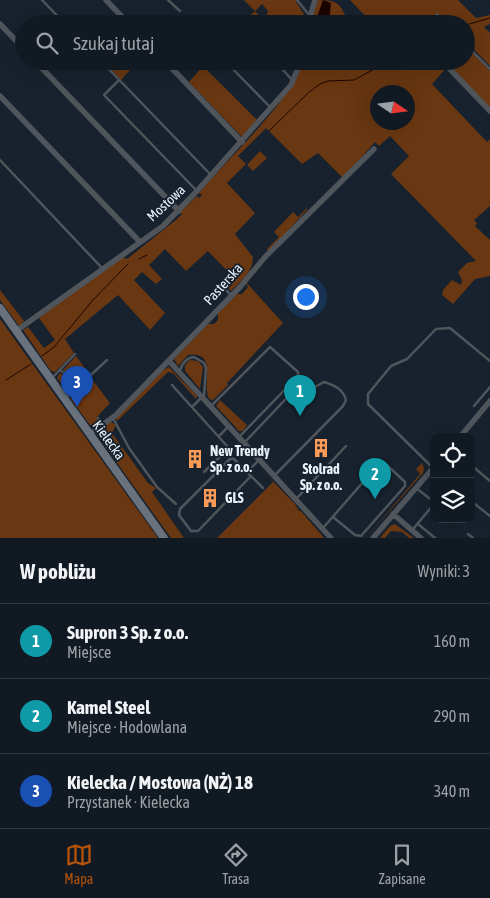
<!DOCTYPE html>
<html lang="pl">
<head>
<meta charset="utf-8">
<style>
  body { margin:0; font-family:"Asap Condensed",sans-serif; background:#1a232a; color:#f1f3f6 }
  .controls { position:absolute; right:15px; bottom:15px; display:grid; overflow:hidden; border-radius:10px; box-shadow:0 5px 20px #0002 }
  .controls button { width:45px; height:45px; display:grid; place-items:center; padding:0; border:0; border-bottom:1px solid #303840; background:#111a22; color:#f1f3f6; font:25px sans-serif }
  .compass { position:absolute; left:370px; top:85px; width:45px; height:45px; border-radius:50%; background:#111a22; box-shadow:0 5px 20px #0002; rotate:103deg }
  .you { position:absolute; left:305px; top:296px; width:18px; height:18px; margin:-12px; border:4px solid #fff; border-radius:50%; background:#1a73e8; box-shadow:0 0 0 8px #1a73e833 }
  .badge { display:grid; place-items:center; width:32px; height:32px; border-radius:50%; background:#b45309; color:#fff; font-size:16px; font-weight:700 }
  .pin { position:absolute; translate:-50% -41px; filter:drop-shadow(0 1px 2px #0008) }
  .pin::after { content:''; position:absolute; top:26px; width:18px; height:15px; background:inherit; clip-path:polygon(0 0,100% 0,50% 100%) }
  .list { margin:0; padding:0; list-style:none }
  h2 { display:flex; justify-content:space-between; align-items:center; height:65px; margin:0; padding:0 20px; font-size:21px }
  h2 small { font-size:16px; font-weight:400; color:#9ca1a5 }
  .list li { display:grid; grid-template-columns:32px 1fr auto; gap:15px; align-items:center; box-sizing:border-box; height:75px; padding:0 20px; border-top:1px solid #303840 }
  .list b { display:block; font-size:19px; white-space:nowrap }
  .list p { margin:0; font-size:16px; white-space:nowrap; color:#9ca1a5 }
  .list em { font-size:16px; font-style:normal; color:#9ca1a5 }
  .icon { flex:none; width:28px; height:28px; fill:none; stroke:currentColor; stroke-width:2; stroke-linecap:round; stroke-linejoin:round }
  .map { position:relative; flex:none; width:490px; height:538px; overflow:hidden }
  .search { position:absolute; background:#111a22; box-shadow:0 5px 20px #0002; left:15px; right:15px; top:15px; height:55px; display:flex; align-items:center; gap:12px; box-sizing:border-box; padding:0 18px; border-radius:28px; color:#9ca1a5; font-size:19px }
  .sheet { height:290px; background:#111a22 }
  nav { display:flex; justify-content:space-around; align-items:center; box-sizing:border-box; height:70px; border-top:1px solid #303840; background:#111a22; font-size:14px; color:#9ca1a5 }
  nav a { display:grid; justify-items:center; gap:2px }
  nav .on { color:#b45309 }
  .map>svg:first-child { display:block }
  .green { fill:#693711; fill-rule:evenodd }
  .water { fill:#1c0500 }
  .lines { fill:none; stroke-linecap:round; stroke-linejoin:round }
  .stream { stroke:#1c0500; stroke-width:1 }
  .lane { stroke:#4f555b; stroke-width:2.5 }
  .street { stroke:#4f555b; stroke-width:5.5 }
  .secondary { stroke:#69727c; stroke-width:8 }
  .labels { text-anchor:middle; stroke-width:4; stroke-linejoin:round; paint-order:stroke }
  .street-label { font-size:14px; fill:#e9f1f9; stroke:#17222e }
  .poi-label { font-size:14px; font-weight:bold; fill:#e9f1f9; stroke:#17222e; text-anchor:start }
</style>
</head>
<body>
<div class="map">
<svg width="490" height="538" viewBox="0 0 490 538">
  <rect width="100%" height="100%" fill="#17222e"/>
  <path class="green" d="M 244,0 L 295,0 L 305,16 L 306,24 L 269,21 L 266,16 L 268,11 L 262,4 L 255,11 L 267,24 L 241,24 L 255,11 Z
    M 318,0 C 348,0 337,11 353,24 L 310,24 Z
    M 350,0 L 458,0 L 476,18 L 490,15 L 490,24 L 484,27 L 490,33 L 490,66 L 466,41 L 466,24 L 367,24 L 369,20 Z
    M 466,46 L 490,71 L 490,109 L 445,61 L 466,61 Z
    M 111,61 L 121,61 L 130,70 L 121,80 L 109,67 Z
    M 303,61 L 441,61 L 447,67 L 432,84 L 487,142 L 490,139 L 490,206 L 474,220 L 477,223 L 475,226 L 490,240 L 490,276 L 475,279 L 453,304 L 442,295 L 443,290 L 452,280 L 461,285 L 462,280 L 458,272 L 467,263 L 476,261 L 391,174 L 409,156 L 390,136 L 379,146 L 375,142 L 343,178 L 318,153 L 302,164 L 266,128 L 238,156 L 246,164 L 227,183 L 255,213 L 235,234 L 253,257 C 253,272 241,281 231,291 L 227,287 L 235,279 L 208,251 L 186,271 L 165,249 L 149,265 L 162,279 L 156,284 L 142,272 L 134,280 L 165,313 L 150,330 L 118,295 L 65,339 L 74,353 L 55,372 L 51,371 L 23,330 L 28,327 L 44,348 L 55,340 L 39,318 L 122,257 L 127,259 L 177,219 L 182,214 L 180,212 L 197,196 L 199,198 L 202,195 L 199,193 C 229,157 290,103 303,61 ZM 378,92 L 408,92 L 408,122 L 378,122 Z
    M 203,66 L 257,120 L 242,137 L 189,82 Z
    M 260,151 L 267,158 L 253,171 L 247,165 Z
    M 307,208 L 307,210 L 269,251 L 267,249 L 279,237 L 274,232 L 293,212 L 298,217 Z
    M 245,281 L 283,323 L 227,383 L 228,385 L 213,400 L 209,399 C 201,383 219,351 188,355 L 178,366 L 174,359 L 208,324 L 214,324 L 218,320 L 218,313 L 237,294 L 242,294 L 248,287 Z
    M 0,290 L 24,321 L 19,326 L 0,300 Z
    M 0,319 L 158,538 L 0,538 Z
    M 76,356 L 90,375 L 78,385 L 63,370 Z
    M 190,360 L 198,361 L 203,367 L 200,389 L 185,371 L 185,365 Z
    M 169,367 L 197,396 L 196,399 L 173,373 L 168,372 L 117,421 L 116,418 L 163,370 Z
    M 60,373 L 70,380 L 74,389 L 69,394 L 57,378 Z
    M 91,378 L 110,403 L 97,417 L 97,424 L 94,426 L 90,425 L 70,398 Z
    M 220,400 L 247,425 L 243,431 L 239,431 L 216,406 Z
    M 111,422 L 116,425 L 112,433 L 148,483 L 156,488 L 152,492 L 184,538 L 171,538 L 97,435 L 98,431 Z
    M 422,463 L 424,468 L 423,473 L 366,538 L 420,474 L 416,469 Z
    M 257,465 L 295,504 L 299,511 L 301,511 L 324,538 L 217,538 L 273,482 Z
    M 395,524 L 414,538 L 409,538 L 402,532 L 391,531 L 385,538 L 380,538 L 390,526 Z"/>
  <path class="water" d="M 323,0 L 331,3 L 329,24 L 322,24 L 316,20 Z"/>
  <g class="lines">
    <path class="stream" d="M 466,25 L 490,18
      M 269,131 L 308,93 L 320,84 L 328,81 L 354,80 L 389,61
      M 139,259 L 147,255
      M 42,356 L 54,347 L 93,300 L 128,264
      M 6,380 L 31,364"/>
    <path class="lane" d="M 42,0 L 65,24
      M 168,0 L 180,11
      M 297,0 L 310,16
      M 437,14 L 446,24
      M 466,45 L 490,69
      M 101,61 L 211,175
      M 225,61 L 270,107
      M 275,61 L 292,80
      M 119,80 L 104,95 L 197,191
      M 0,160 L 102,268
      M 225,289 L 231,295
      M 60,370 L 70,377 L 77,388
      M 180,371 C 182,363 186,358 194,357 L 204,363 L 206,368 L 204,396
      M 52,378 L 75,354
      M 172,385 L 227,446 L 226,451 L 204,472
      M 66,398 L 107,360
      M 193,406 L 201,398
      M 211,406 L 270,347 L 298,372 L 298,376 L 240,436
      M 474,406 L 490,387
      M 98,418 L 100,426
      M 113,418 L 129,448 L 157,487 L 176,504
      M 219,436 L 228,427
      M 245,442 L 300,384 L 315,387 L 324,382 C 334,385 343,389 346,400 L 343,406 L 274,476
      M 471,465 L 490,481
      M 433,468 L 368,404 L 368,394 L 391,366 L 407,359 L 436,329 L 450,328 L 490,361
      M 247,472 L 258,461
      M 251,476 L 198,531 L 191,531 L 179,515 L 180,509 L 231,458 L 234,459 L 263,488
      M 416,488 L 434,502
      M 296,499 L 346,446
      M 471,501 L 490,516
      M 418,524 L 435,538
      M 323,528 L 378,465 L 388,466 L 405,482 L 405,486 L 361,536 L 355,535 L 333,517
      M 413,529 L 434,504
      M 468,534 L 473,538"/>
    <path class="street" d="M 106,0 L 129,24
      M 0,24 L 24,49
      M 308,24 L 315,0
      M 35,61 L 179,211
      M 165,61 L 242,142
      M 447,66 L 490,111
      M 0,96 L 140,242
      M 16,331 L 163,226 L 197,191 L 291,85 L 301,61
      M 169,361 L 331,538
      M 90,434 L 116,415 L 240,287 L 265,257 L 374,149
      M 460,437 L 490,401
      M 393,514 L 421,538
      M 373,538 L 434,467"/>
    <path class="secondary" d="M 0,308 L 164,538"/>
  </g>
  <defs>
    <g id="building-bare" transform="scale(1.5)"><path d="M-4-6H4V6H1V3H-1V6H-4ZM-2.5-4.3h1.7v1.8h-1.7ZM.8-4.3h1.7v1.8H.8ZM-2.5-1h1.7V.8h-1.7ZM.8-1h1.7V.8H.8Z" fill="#fe9c57" stroke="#17222e" stroke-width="2.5" paint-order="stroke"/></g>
  </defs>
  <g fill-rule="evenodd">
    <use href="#building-bare" x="321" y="448"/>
    <use href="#building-bare" x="195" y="459"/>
    <use href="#building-bare" x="210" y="498"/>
  </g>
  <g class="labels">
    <g class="street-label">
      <text transform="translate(166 203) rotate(-43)" y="5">Mostowa</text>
      <text transform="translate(223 284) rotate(-48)" y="5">Pasterska</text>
      <text transform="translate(109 440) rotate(54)" y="5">Kielecka</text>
    </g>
    <g class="poi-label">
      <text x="210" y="456">New Trendy<tspan x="210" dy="16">Sp. z o.o.</tspan></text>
      <text x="321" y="474" text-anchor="middle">Stolrad<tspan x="321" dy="16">Sp. z o.o.</tspan></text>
      <text x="225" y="503">GLS</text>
    </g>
  </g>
</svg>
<div class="controls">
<button><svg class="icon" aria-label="locate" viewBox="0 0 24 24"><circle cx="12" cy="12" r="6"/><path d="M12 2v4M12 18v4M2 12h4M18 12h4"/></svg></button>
<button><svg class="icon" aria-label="layers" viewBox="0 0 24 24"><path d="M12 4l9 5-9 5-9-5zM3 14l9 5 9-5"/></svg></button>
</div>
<svg class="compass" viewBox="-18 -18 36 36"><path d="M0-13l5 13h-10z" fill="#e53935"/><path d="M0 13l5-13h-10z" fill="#9ca1a5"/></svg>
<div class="you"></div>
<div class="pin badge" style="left:300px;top:416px;background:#0f9aa8">1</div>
<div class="pin badge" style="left:375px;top:499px;background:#0f9aa8">2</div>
<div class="pin badge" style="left:77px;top:407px;background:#1a4fb4">3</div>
<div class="search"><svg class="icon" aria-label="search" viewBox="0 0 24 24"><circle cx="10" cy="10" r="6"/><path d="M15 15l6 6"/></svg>Szukaj tutaj</div>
</div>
<section class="sheet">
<h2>W pobliżu<small>Wyniki: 3</small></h2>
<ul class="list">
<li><span class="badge" style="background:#0f9aa8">1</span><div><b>Supron 3 Sp. z o.o.</b><p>Miejsce</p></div><em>160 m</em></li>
<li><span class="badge" style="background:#0f9aa8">2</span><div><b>Kamel Steel</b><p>Miejsce · Hodowlana</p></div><em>290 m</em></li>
<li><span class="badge" style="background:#1a4fb4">3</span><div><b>Kielecka / Mostowa (NŻ) 18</b><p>Przystanek · Kielecka</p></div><em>340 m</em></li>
</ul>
</section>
<nav>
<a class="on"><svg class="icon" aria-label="map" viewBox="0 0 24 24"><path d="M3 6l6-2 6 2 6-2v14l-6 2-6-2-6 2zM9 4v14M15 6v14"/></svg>Mapa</a>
<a><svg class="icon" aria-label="directions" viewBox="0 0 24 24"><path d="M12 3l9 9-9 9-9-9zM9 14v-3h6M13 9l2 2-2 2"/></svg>Trasa</a>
<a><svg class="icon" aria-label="saved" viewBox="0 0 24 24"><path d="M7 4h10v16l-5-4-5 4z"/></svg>Zapisane</a>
</nav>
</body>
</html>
